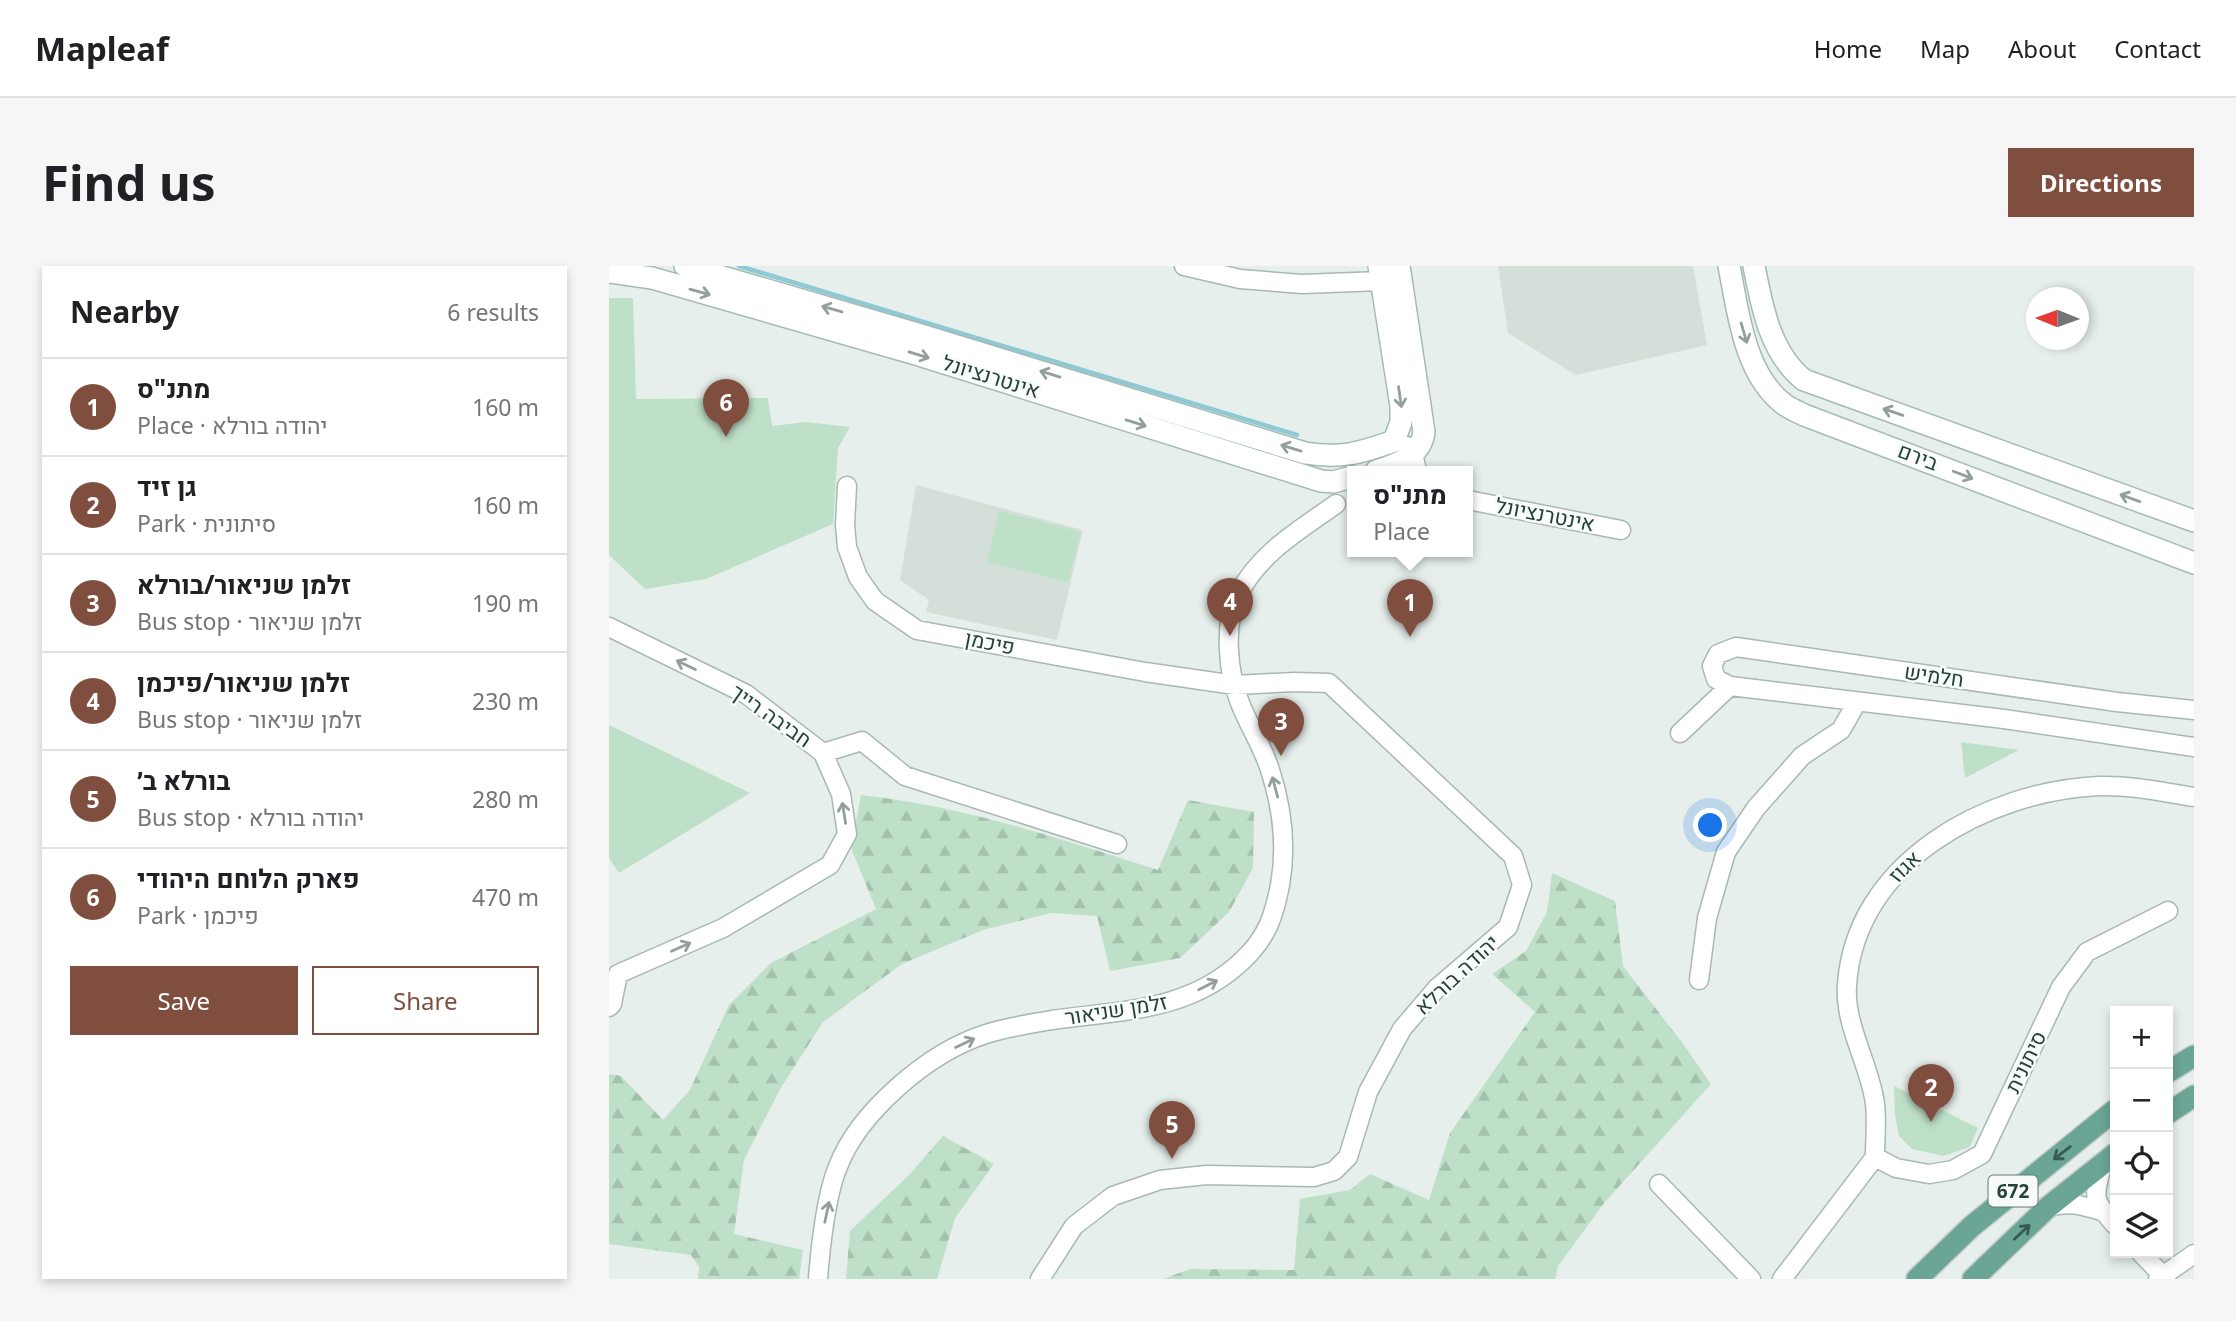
<!DOCTYPE html>
<html lang="en">
<head>
<meta charset="utf-8">
<style>
  body { margin:0; font-family:"Noto Sans",Heebo,sans-serif; background:#f6f6f6; color:#202124 }
  .controls { position:absolute; right:21px; bottom:21px; display:grid; overflow:hidden; border-radius:0px; box-shadow:0 4px 10px #0003 }
  .controls button { width:63px; height:63px; display:grid; place-items:center; padding:0; border:0; border-bottom:2px solid #e0e0e0; background:#fff; color:#202124; font:35px sans-serif }
  .compass { position:absolute; left:1417px; top:21px; width:63px; height:63px; border-radius:50%; background:#fff; box-shadow:0 4px 10px #0003; rotate:271deg }
  .you { position:absolute; left:1102px; top:560px; width:24px; height:24px; margin:-18px; border:5px solid #fff; border-radius:50%; background:#1a73e8; box-shadow:0 0 0 10px #1a73e833 }
  .badge { display:grid; place-items:center; width:46px; height:46px; border-radius:50%; background:#7f4e3f; color:#fff; font-size:23px; font-weight:700 }
  .pin { position:absolute; translate:-50% -58px; filter:drop-shadow(0 2px 4px #0008) }
  .pin::after { content:''; position:absolute; top:37px; width:24px; height:21px; background:inherit; clip-path:polygon(0 0,100% 0,50% 100%) }
  .popup { position:absolute; left:738px; top:200px; width:126px; height:91px; box-sizing:border-box; display:grid; place-content:center; border-radius:0px; background:#fff; filter:drop-shadow(0 2px 5px #0005); font-size:23px; white-space:nowrap; color:#757577 }
  .popup b { font-size:26px; color:#202124 }
  .popup::after { content:''; position:absolute; left:50%; top:100%; margin-left:-14px; border:14px solid transparent; border-top-color:#fff }
  .list { margin:0; padding:0; list-style:none }
  h2 { display:flex; justify-content:space-between; align-items:center; height:91px; margin:0; padding:0 28px; font-size:30px }
  h2 small { font-size:23px; font-weight:400; color:#757577 }
  .list li { display:grid; grid-template-columns:46px 1fr auto; gap:21px; align-items:center; box-sizing:border-box; height:98px; padding:0 28px; border-top:2px solid #e0e0e0 }
  .list b { display:block; font-size:26px; white-space:nowrap }
  .list p { margin:0; font-size:23px; white-space:nowrap; color:#757577 }
  .list em { font-size:23px; font-style:normal; color:#757577 }
  .actions { display:flex; gap:14px; padding:21px 28px }
  .actions a { flex:1; padding:16px 0; border:2px solid #7f4e3f; border-radius:0px; text-align:center; font-size:24px; color:#7f4e3f }
  .actions .main { background:#7f4e3f; color:#fff }
  .icon { flex:none; width:38px; height:38px; fill:none; stroke:currentColor; stroke-width:2; stroke-linecap:round; stroke-linejoin:round }
  .map { position:relative; flex:none; width:1585px; height:1013px; overflow:hidden; border-radius:0px }
  header { display:flex; align-items:center; gap:42px; box-sizing:border-box; height:98px; padding:0 35px; background:#fff; border-bottom:2px solid #e0e0e0 }
  header strong { font-size:33px }
  nav { display:flex; gap:38px; margin-inline-start:auto; font-size:24px }
  .intro { display:flex; align-items:center; justify-content:space-between; box-sizing:border-box; height:168px; padding:0 42px }
  h1 { margin:0; font-size:49px }
  .button { padding:18px 32px; border-radius:0px; background:#7f4e3f; color:#fff; font-size:24px; font-weight:700 }
  main { display:flex; gap:42px; padding:0 42px }
  aside { flex:1; background:#fff; border-radius:0px; box-shadow:0 4px 10px #0003 }
  .map>svg:first-child { display:block }
  .built { fill:#d4dfda }
  .green { fill:#bfe0c8 }
  .forest { fill:url(#forest-firs) }
  .lines { fill:none; stroke-linecap:round; stroke-linejoin:round }
  .stream { stroke:#8ec9d4; stroke-width:4.5 }
  .street-casing { stroke:#a8b8b2; stroke-width:21 }
  .secondary-casing { stroke:#a4bbb3; stroke-width:24 }
  .primary-casing { stroke:#c2cac8; stroke-width:24 }
  .street { stroke:#fff; stroke-width:18 }
  .secondary { stroke:#fff; stroke-width:21 }
  .primary { stroke:#6aa596; stroke-width:21 }
  .oneway { stroke:#92a09c }
  .oneway2 { stroke:#365b51 }
  .labels { text-anchor:middle; stroke-width:5; stroke-linejoin:round; paint-order:stroke }
  .shield { fill:#f7fbf9; stroke:#637a73; stroke-width:2 }
  .shield-label { font-size:19px; font-weight:bold; fill:#24423a }
  .street-label { font-size:21px; fill:#24423a; stroke:#f7fbf9 }
</style>
</head>
<body>
<header>
<strong>Mapleaf</strong>
<nav><a>Home</a><a>Map</a><a>About</a><a>Contact</a></nav>
</header>
<div class="intro"><h1>Find us</h1><a class="button">Directions</a></div>
<main>
<aside>
<h2>Nearby<small>6 results</small></h2>
<ul class="list">
<li><span class="badge">1</span><div><b>מתנ&quot;ס</b><p>Place · יהודה בורלא</p></div><em>160 m</em></li>
<li><span class="badge">2</span><div><b>גן זיד</b><p>Park · סיתונית</p></div><em>160 m</em></li>
<li><span class="badge">3</span><div><b>זלמן שניאור/בורלא</b><p>Bus stop · זלמן שניאור</p></div><em>190 m</em></li>
<li><span class="badge">4</span><div><b>זלמן שניאור/פיכמן</b><p>Bus stop · זלמן שניאור</p></div><em>230 m</em></li>
<li><span class="badge">5</span><div><b>בורלא ב׳</b><p>Bus stop · יהודה בורלא</p></div><em>280 m</em></li>
<li><span class="badge">6</span><div><b>פארק הלוחם היהודי</b><p>Park · פיכמן</p></div><em>470 m</em></li>
</ul>
<div class="actions"><a class="main">Save</a><a>Share</a></div>
</aside>
<div class="map">
<svg width="1585" height="1013" viewBox="0 0 1585 1013">
  <defs>
    <pattern id="forest-firs" width="22" height="20" patternUnits="userSpaceOnUse" patternTransform="scale(1.75)"><rect width="22" height="20" fill="#bfe0c8"/><path d="M5 1l3.5 6h-7zM16 11l3.5 6h-7z" fill="#a4c1ad"/></pattern>
  </defs>
  <rect width="100%" height="100%" fill="#e6efeb"/>
  <path class="built" d="M 889,0 L 1084,0 L 1098,79 L 967,109 L 899,67 Z
    M 307,219 L 474,264 L 448,374 L 317,346 L 320,334 L 291,314 Z"/>
  <path class="green" d="M 0,32 L 24,32 L 27,133 L 159,132 L 163,160 L 197,156 L 241,161 L 229,182 L 224,258 L 97,313 L 36,323 L 0,289 Z
    M 390,245 L 472,266 L 459,316 L 378,296 Z
    M 0,459 L 141,527 L 10,607 L 0,592 Z
    M 1352,476 L 1410,484 L 1356,512 Z
    M 1285,820 L 1369,862 L 1361,881 L 1334,890 L 1303,883 L 1290,870 L 1286,850 Z"/>
  <path class="forest" d="M 252,529 C 354,540 452,573 549,604 L 579,534 L 645,546 L 644,602 L 620,646 L 571,692 L 501,705 L 488,650 L 441,647 L 374,664 L 293,698 L 214,756 L 171,823 L 135,894 L 125,968 L 194,984 L 190,1013 L 89,1013 L 90,1001 L 82,989 L 0,978 L 0,808 L 12,810 L 54,854 L 81,824 L 120,739 L 162,697 L 267,643 L 242,582 Z
    M 943,607 L 1006,635 L 1014,700 L 1075,779 L 1102,818 L 996,936 L 949,1000 L 946,1013 L 554,1013 L 581,1003 L 685,1004 L 691,933 L 741,924 L 761,908 L 820,934 L 841,867 L 926,746 L 883,708 L 917,685 L 938,646 Z
    M 334,870 L 385,898 L 346,952 L 328,1013 L 237,1013 L 241,965 L 300,909 Z"/>
  <g class="lines">
    <path class="stream" d="M 130,0 L 688,169"/>
    <g class="street-casing">
      <path id="street" d="M 575,0 L 631,13 L 693,18 L 772,15 L 784,20
        M 798,180 L 804,187 L 808,205
        M 238,220 L 236,259 L 238,281 L 249,311 L 266,335 L 308,364 L 536,406 L 626,419 L 685,416 L 720,417 L 904,590 L 913,619 L 899,661 L 828,722 L 793,763 L 759,826 L 739,891 L 725,905 L 705,911 L 597,909 L 551,914 L 504,930 L 465,960 L 431,1013
        M 859,234 L 1012,264
        M 0,361 L 137,428 L 214,487 L 232,528 L 238,568 L 221,599 L 114,662 L 9,708
        M 1585,444 L 1508,436 L 1127,381 L 1109,388 L 1103,400 L 1107,413 L 1121,420 L 1395,453 L 1585,481
        M 1071,467 L 1121,420
        M 214,487 L 253,475 L 296,510 L 508,578
        M 1090,714 L 1098,652 L 1117,586 L 1147,542 L 1193,490 L 1232,464 L 1248,436
        M 0,741 L 3,738 L 9,708
        M 1266,891 C 1266,874 1268,855 1266,838 C 1261,798 1235,760 1238,719 C 1246,596 1378,525 1490,520 C 1522,519 1554,526 1585,531
        M 1266,891 L 1287,902 L 1320,908 L 1344,904 L 1373,888 L 1452,721 L 1478,686 L 1559,645
        M 1493,899 C 1485,933 1482,931 1506,959
        M 1050,918 L 1142,1013
        M 1438,942 C 1458,934 1476,940 1495,946
        M 1532,987 L 1557,1013
        M 209,1013 C 211,983 217,931 228,903 C 249,846 320,786 377,768 C 398,761 421,758 443,754 C 513,744 581,746 635,693 C 658,671 665,650 671,619 C 678,580 673,541 661,504 C 654,481 640,460 631,437 C 619,407 614,359 629,329 C 650,287 691,264 727,238
        M 1173,1013 L 1266,891
        M 1549,1013 L 1585,988"/>
    </g>
    <g class="secondary-casing">
      <path id="secondary" d="M 76,0 L 312,69 L 696,187 C 732,193 751,187 785,175 L 792,156 L 792,140 L 770,0
        M 1120,0 C 1129,45 1135,109 1176,139 C 1182,143 1189,146 1195,149 L 1585,297
        M 1145,0 C 1153,41 1161,87 1195,114 L 1585,255
        M 0,6 L 43,12 L 310,89 L 712,215 L 724,216 L 743,211
        M 767,205 C 788,199 812,190 815,166 L 790,0"/>
    </g>
    <g class="primary-casing">
      <path id="primary" d="M 1559,806 L 1585,790
        M 1559,847 L 1585,830
        M 1308,1013 L 1363,960 L 1506,844
        M 1364,1013 L 1438,942 L 1506,888"/>
    </g>
    <use href="#street" class="street"/>
    <use href="#secondary" class="secondary"/>
    <use href="#primary" class="primary"/>
  </g>
  <defs><path id="oneway-shaft" d="M-6 0H5M1.5-3L5.5 0L1.5 3" fill="none" stroke-width="1.6" stroke-linecap="round" stroke-linejoin="round" transform="scale(1.75)"/></defs>
  <g class="oneway">
    <use href="#oneway-shaft" transform="translate(91 26) rotate(16)"/>
    <use href="#oneway-shaft" transform="translate(223 43) rotate(-164)"/>
    <use href="#oneway-shaft" transform="translate(1135 67) rotate(74)"/>
    <use href="#oneway-shaft" transform="translate(310 89) rotate(17)"/>
    <use href="#oneway-shaft" transform="translate(441 108) rotate(-163)"/>
    <use href="#oneway-shaft" transform="translate(791 131) rotate(82)"/>
    <use href="#oneway-shaft" transform="translate(1284 146) rotate(-161)"/>
    <use href="#oneway-shaft" transform="translate(527 157) rotate(17)"/>
    <use href="#oneway-shaft" transform="translate(682 182) rotate(-163)"/>
    <use href="#oneway-shaft" transform="translate(1354 209) rotate(21)"/>
    <use href="#oneway-shaft" transform="translate(1521 232) rotate(-160)"/>
    <use href="#oneway-shaft" transform="translate(77 399) rotate(-154)"/>
    <use href="#oneway-shaft" transform="translate(666 521) rotate(-105)"/>
    <use href="#oneway-shaft" transform="translate(235 547) rotate(-99)"/>
    <use href="#oneway-shaft" transform="translate(72 681) rotate(-24)"/>
    <use href="#oneway-shaft" transform="translate(599 719) rotate(-27)"/>
    <use href="#oneway-shaft" transform="translate(356 777) rotate(-25)"/>
    <use href="#oneway-shaft" transform="translate(218 946) rotate(-78)"/>
  </g>
  <g class="oneway2">
    <use href="#oneway-shaft" transform="translate(1453 887) rotate(142)"/>
    <use href="#oneway-shaft" transform="translate(1413 966) rotate(-43)"/>
  </g>
  <g class="labels">
    <rect class="shield" x="1379.5" y="909.5" width="49" height="31" rx="5"/>
    <g class="shield-label">
      <text x="1404" y="932">672</text>
    </g>
    <g class="street-label">
      <text transform="translate(382 111) rotate(17)" y="7">אינטרנציונל</text>
      <text transform="translate(1309 191) rotate(21)" y="7">בירם</text>
      <text transform="translate(936 249) rotate(11)" y="7">אינטרנציונל</text>
      <text transform="translate(381 377) rotate(11)" y="7">פיכמן</text>
      <text transform="translate(1325 410) rotate(8)" y="7">חלמיש</text>
      <text transform="translate(162 450) rotate(35)" y="7">חביבה רייך</text>
      <text transform="translate(1296 601) rotate(-44)" y="7">אגוז</text>
      <text transform="translate(848 709) rotate(-43)" y="7">יהודה בורלא</text>
      <text transform="translate(507 744) rotate(-9)" y="7">זלמן שניאור</text>
      <text transform="translate(1417 796) rotate(-64)" y="7">סיתונית</text>
    </g>
  </g>
</svg>
<div class="controls">
<button>+</button>
<button>−</button>
<button><svg class="icon" aria-label="locate" viewBox="0 0 24 24"><circle cx="12" cy="12" r="6"/><path d="M12 2v4M12 18v4M2 12h4M18 12h4"/></svg></button>
<button><svg class="icon" aria-label="layers" viewBox="0 0 24 24"><path d="M12 4l9 5-9 5-9-5zM3 14l9 5 9-5"/></svg></button>
</div>
<svg class="compass" viewBox="-18 -18 36 36"><path d="M0-13l5 13h-10z" fill="#e53935"/><path d="M0 13l5-13h-10z" fill="#757577"/></svg>
<div class="you"></div>
<div class="pin badge" style="left:801px;top:371px">1</div>
<div class="popup"><b>מתנ&quot;ס</b>Place</div>
<div class="pin badge" style="left:1322px;top:856px">2</div>
<div class="pin badge" style="left:672px;top:490px">3</div>
<div class="pin badge" style="left:621px;top:370px">4</div>
<div class="pin badge" style="left:563px;top:893px">5</div>
<div class="pin badge" style="left:117px;top:171px">6</div>
</div>
</main>
</body>
</html>
